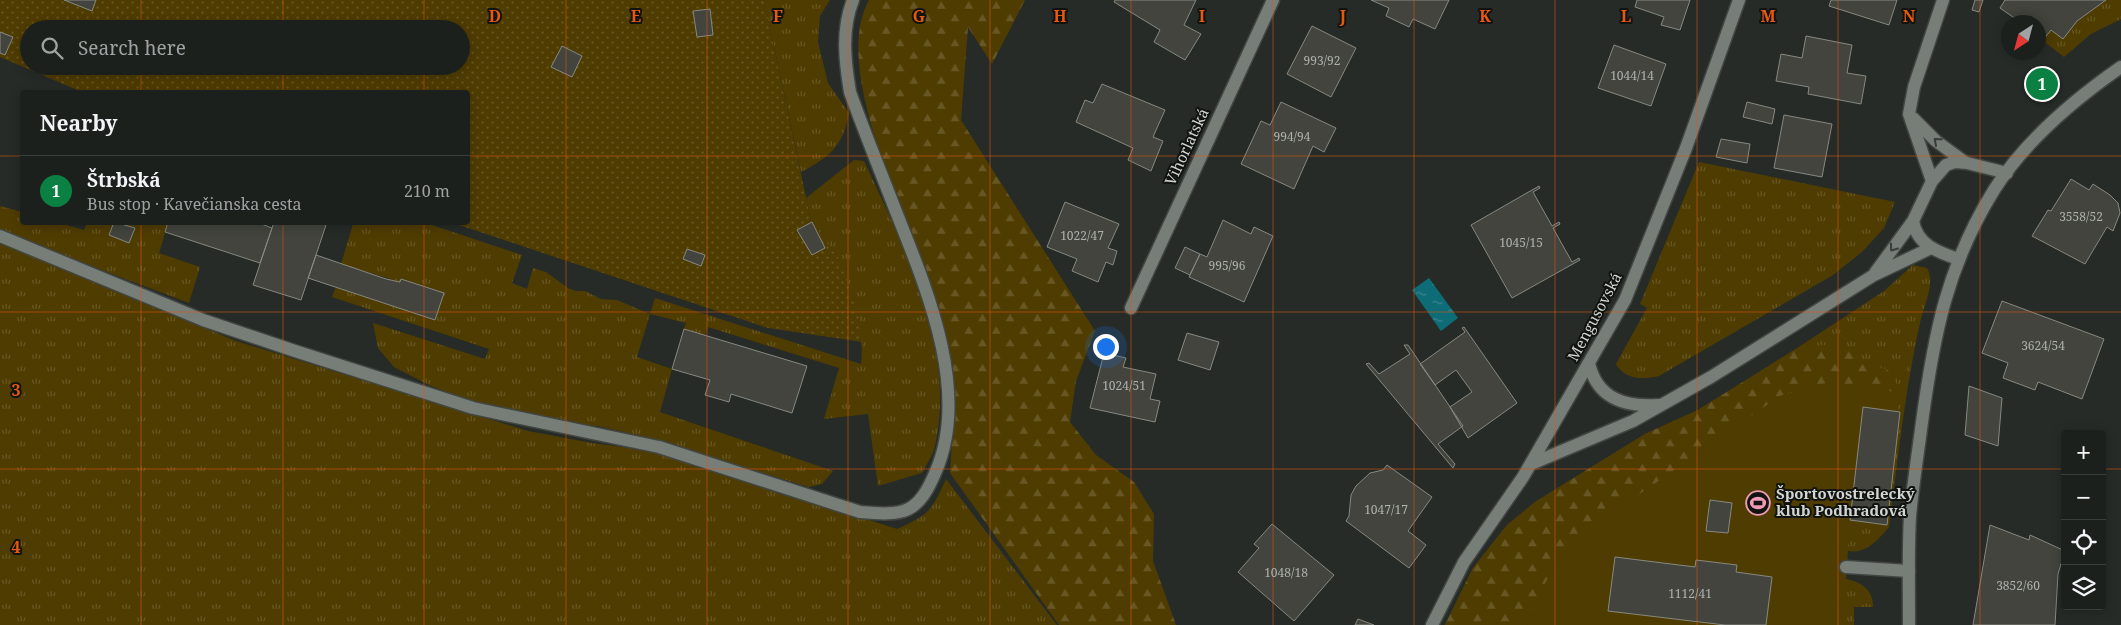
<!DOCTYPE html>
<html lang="en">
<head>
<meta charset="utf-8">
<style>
  body { margin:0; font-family:"Noto Serif",serif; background:#252826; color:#f1f3f6 }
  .controls { position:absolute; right:15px; bottom:15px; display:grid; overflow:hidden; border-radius:5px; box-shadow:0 2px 12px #0003 }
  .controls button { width:45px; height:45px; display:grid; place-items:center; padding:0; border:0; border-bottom:1px solid #3a3e3b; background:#1c201d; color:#f1f3f6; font:25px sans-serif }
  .compass { position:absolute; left:2001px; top:15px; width:45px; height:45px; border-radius:50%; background:#1c201d; box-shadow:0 2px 12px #0003; rotate:216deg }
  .you { position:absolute; left:1105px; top:346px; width:18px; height:18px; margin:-12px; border:4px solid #fff; border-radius:50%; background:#1a73e8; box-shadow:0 0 0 8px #1a73e833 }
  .badge { display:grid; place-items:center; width:32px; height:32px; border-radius:50%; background:#0b8043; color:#fff; font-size:16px; font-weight:700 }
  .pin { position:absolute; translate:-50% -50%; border:2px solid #fff; box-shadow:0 1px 5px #0006 }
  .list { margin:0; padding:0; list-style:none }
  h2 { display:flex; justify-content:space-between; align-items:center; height:65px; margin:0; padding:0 20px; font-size:21px }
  h2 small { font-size:16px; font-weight:400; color:#a0a3a4 }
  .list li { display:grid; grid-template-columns:32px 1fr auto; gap:15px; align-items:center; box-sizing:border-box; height:70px; padding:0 20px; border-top:1px solid #3a3e3b }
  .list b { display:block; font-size:19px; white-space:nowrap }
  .list p { margin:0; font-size:16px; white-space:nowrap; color:#a0a3a4 }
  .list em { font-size:16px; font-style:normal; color:#a0a3a4 }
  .icon { flex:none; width:28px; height:28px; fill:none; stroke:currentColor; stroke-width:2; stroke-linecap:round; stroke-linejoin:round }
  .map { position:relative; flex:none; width:2121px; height:625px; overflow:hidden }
  .search { position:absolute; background:#1c201d; box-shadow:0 2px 12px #0003; left:20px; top:20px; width:450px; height:55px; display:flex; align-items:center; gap:12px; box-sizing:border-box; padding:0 18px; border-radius:28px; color:#a0a3a4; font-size:19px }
  .panel { position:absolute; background:#1c201d; box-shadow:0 2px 12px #0003; left:20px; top:90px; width:450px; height:135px; border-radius:5px }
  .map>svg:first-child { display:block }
  .grass { fill:url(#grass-tufts) }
  .forest { fill:url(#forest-firs) }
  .garden { fill:url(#garden-dots); fill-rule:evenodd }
  .pitch { fill:#4f3c00 }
  .water { fill:url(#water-ripples) }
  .building { fill:#42443d; stroke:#878981 }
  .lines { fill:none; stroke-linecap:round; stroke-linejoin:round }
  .lane-casing { stroke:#424642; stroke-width:15 }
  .street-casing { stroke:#424642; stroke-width:15 }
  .secondary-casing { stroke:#424642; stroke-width:15 }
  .lane { stroke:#777d77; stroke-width:12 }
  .street { stroke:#777d77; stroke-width:12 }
  .secondary { stroke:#777d77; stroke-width:12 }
  .oneway { stroke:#3a3d3a }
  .grid { fill:none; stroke:#e8590c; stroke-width:1; stroke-opacity:0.55 }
  .labels { text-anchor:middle; stroke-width:4; stroke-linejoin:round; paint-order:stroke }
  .number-label { font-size:12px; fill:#aeb1ad }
  .street-label { font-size:15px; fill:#d2d5d2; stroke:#111311 }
  .poi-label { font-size:15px; font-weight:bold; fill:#d2d5d2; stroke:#111311; text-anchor:start }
  .grid-label { font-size:16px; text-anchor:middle; font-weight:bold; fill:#e8590c; stroke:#111311; stroke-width:4; stroke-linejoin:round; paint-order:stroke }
</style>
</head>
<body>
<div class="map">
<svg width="2121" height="625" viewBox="0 0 2121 625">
  <defs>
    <pattern id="grass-tufts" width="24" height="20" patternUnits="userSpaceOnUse" patternTransform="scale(1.25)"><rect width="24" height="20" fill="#4f3c00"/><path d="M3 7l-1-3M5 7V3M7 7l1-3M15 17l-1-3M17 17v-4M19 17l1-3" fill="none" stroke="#675724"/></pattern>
    <pattern id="forest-firs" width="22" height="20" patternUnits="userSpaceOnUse" patternTransform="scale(1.25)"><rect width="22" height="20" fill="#4f3c00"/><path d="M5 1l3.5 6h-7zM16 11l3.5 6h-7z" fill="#675724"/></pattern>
    <pattern id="garden-dots" width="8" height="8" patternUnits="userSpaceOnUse" patternTransform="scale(1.25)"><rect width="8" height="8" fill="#4f3c00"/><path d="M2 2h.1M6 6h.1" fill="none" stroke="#675724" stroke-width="1.8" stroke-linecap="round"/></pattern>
    <pattern id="water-ripples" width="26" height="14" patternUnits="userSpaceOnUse" patternTransform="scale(1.25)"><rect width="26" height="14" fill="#0e6c77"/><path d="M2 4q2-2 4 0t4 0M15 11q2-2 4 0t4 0" fill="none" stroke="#3c8790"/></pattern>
  </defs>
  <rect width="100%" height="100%" fill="#262b27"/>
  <path class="grass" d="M 764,0 L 830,0 L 820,16 L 818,42 L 828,83 L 849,113 C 843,146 830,157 801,172 Z
    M 2106,0 L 2121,0 L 2121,19 L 2091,34 L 2064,57 L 2042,40 L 2051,30 L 2077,21 Z
    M 854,160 L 864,161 C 903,245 957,350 935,446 C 933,455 926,465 922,473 L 878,486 L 868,414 L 824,419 L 839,368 L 708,327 L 705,335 L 684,329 L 686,323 L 650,314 L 637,357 L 672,369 L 660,412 L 833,471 L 822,484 L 809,487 L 637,435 L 598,426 L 576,425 L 475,403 L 429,385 L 394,367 L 378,348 L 373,323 L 485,359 L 489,349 L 332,297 L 336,287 L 435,320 L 444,293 L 401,279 L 400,282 L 341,264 L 353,224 L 350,223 L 426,223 L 522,255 L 512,283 L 527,289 L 533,268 L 546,272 L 568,288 L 576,291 L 585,291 L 601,299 L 617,300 L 650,314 L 655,298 L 861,364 C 867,315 839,274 819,232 L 811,221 L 806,198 Z
    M 1699,162 L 1895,202 L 1884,228 L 1862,252 L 1833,275 L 1659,376 C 1643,380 1625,380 1616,364 L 1647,308 L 1640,304 Z
    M 0,206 L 22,212 L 22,222 L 59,223 L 84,230 L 87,223 L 168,223 L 159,253 L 200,267 L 189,303 L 46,249 L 0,229 Z
    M 0,243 L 236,341 L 528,431 L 592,443 L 655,451 L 897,529 C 929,515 932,510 946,479 L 1057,625 L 0,625 Z
    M 1913,265 L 1927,268 C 1936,284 1923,307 1920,323 C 1905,390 1898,459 1889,527 C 1872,547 1860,559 1833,546 L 1900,412 L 1531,613 L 1527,625 L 1445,625 L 1473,568 L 1507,525 L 1535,502 L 1645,434 L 1698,410 L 1788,354 L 1884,291 Z
    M 1799,576 C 1823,577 1874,572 1873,607 L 1854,607 L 1854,625 L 1795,625 Z"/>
  <path class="forest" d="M 869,0 L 1025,0 L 992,64 L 968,27 L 961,120 L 1095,331 L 1076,381 L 1070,422 L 1096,455 L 1134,482 L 1154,514 L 1153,561 L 1176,625 L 1059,625 L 950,473 C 954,419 955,364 940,311 C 917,234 828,74 869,0 Z
    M 1824,345 L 1857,353 L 1870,365 L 1886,369 L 1894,375 L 1899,395 L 1886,390 L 1813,385 L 1780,396 L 1620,508 C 1613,511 1602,514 1595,519 C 1568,538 1537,594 1527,625 L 1445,625 L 1473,568 L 1507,525 L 1535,502 L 1645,434 L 1698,410 L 1797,348 Z"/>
  <path class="garden" d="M 0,0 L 764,0 L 811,221 L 839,259 L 858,313 L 863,342 L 768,328 L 453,223 L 468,222 L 468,92 L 82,92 L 0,57 ZM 29,29 L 461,29 L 461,66 L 29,66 Z"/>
  <path class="pitch" d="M 1826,383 L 1887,390 L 1899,395 L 1897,411 L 1900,412 L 1887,525 L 1850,520 L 1843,625 L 1527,625 C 1537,595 1568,536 1595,519 C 1603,514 1612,511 1620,508 L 1780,396 Z"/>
  <path class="water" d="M 1429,278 L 1458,318 L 1441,331 L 1412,290 Z"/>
  <path class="building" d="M 64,0 L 96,0 L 92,11 Z
    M 1115,0 L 1196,0 L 1184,25 L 1201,34 L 1185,60 L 1154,42 L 1160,30 L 1114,2 Z
    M 1371,0 L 1449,0 L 1435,29 L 1413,19 L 1409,27 L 1386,16 L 1389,8 Z
    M 1637,0 L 1690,0 L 1680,30 L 1661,25 L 1664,17 L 1635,7 Z
    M 1831,0 L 1897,0 L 1889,25 L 1829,6 Z
    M 1975,0 L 1983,0 L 1979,12 L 1972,10 Z
    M 2005,0 L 2106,0 L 2077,21 L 2063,39 L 2051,30 L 2043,40 L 2038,36 L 2038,22 L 2020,22 L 2000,8 Z
    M 710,9 L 713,35 L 697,37 L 693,11 Z
    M 360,22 L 377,29 L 357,29 Z
    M 1312,26 L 1356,48 L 1331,97 L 1287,74 Z
    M 0,32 L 13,37 L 5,55 L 0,53 Z
    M 1806,36 L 1852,45 L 1847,73 L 1866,76 L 1861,104 L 1808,94 L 1809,87 L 1776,81 L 1781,54 L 1802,58 Z
    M 1614,45 L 1666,64 L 1651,106 L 1598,88 Z
    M 562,46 L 582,56 L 572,77 L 551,67 Z
    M 1102,84 L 1165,110 L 1153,137 L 1163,141 L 1151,171 L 1128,160 L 1133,148 L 1076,122 L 1085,100 L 1093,103 Z
    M 1281,102 L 1336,128 L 1324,152 L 1313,146 L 1294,189 L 1241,164 L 1261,121 L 1270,125 Z
    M 1747,102 L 1775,109 L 1772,124 L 1743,117 Z
    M 1784,115 L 1832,124 L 1822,177 L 1774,168 Z
    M 1721,139 L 1750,144 L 1747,163 L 1716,157 Z
    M 2071,179 L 2089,190 L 2093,184 L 2110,195 L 2118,203 L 2120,213 L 2113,231 L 2107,227 L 2085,264 L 2032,236 L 2048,210 L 2051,211 Z
    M 1539,186 L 1540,188 L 1533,192 L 1552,226 L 1559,222 L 1560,224 L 1553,228 L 1572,262 L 1579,258 L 1580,260 L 1512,298 L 1471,225 Z
    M 1065,202 L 1119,224 L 1108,248 L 1117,251 L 1113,265 L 1106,262 L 1098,282 L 1072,271 L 1077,259 L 1047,247 Z
    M 1223,220 L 1251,234 L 1254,227 L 1273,236 L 1244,302 L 1189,277 L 1200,254 L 1207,257 Z
    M 114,222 L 135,228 L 129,243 L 109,235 Z
    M 168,222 L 256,222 L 272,228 L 260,263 L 165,232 Z
    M 274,222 L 327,222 L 301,300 L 253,285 Z
    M 812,222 L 825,248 L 812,255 L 797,230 Z
    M 1185,247 L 1200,254 L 1190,275 L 1175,268 Z
    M 687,249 L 705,255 L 701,266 L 683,259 Z
    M 316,255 L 386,279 L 400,282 L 401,279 L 444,293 L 435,320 L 308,278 Z
    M 2002,301 L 2104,339 L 2082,399 L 2038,382 L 2035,390 L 2003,378 L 2008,363 L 1982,353 Z
    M 1464,327 L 1517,403 L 1468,438 L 1450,407 L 1472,392 L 1456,370 L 1435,385 L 1420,364 L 1465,332 L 1462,328 Z
    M 684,329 L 807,366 L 792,413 L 731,394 L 729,402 L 705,395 L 710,380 L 672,369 Z
    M 1187,333 L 1219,342 L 1210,370 L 1178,360 Z
    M 1404,345 L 1408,345 L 1463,426 L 1438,444 L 1455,464 L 1453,468 L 1366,364 L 1369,363 L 1379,374 L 1410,354 Z
    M 1104,353 L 1126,358 L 1123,367 L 1156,374 L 1150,399 L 1160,401 L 1155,422 L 1090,408 Z
    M 1969,386 L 2002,398 L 1998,446 L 1965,435 Z
    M 1863,407 L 1900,412 L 1887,525 L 1850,520 Z
    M 1387,465 L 1432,497 L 1408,531 L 1426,545 L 1409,568 L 1346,521 L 1349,516 L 1351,495 L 1356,486 L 1370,473 L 1383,470 Z
    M 1710,500 L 1732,503 L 1728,533 L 1706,531 Z
    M 1272,524 L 1334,575 L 1294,621 L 1238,572 L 1259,548 L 1254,544 Z
    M 1990,525 L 2029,540 L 2030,535 L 2065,551 L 2058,574 L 2055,625 L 1973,625 Z
    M 1615,557 L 1695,567 L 1696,560 L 1737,565 L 1736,572 L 1772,577 L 1766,625 L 1725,625 L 1608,611 Z
    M 1358,619 L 1374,625 L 1355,625 Z"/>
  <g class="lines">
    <g class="lane-casing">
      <path id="lane" d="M 0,236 L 203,320 L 295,351 L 473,408 L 659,447 L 860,512 C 905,516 918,514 936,471 C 971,390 925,285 895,209 C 880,170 864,131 850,92 C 845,62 841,30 853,0
        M 1846,567 L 1909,571"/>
    </g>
    <g class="street-casing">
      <path id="street" d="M 1913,118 L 1936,141 L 1966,163
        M 1932,181 L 1909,114 L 1914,87 L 1943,0
        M 1913,221 C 1917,245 1938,252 1958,259
        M 1875,273 L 1913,221 L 1932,181 L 1946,165 L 1955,162 L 1967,163 L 2007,173
        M 1131,308 L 1273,0
        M 1589,363 C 1597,399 1625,407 1658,405
        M 1531,464 L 1633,421 L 1711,377 L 1874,275 L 1931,248
        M 1432,625 L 1464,562 L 1523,477 L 1625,300 L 1686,148 L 1739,0"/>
    </g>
    <g class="secondary-casing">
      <path id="secondary" d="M 1909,625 C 1909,589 1908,552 1910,516 C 1913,484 1918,453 1922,422 C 1934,334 1947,266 1994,190 C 2025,141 2075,99 2121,67"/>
    </g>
    <use href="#lane" class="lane"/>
    <use href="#street" class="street"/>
    <use href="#secondary" class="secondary"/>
  </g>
  <defs><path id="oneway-chevron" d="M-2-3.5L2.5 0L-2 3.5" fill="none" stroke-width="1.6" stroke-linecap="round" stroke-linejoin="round" transform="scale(1.25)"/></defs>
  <g class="oneway">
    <use href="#oneway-chevron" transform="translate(1937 141) rotate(-139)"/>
    <use href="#oneway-chevron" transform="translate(1893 248) rotate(126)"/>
  </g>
  <path class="grid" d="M 141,0 L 141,29M 283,0 L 283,29M 424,0 L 424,29M 566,0 L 566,625M 707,0 L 707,625M 848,0 L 848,625M 990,0 L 990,625M 1131,0 L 1131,625M 1273,0 L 1273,625M 1414,0 L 1414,625M 1555,0 L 1555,625M 1697,0 L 1697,625M 1838,0 L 1838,625M 1980,0 L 1980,625M 141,66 L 141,92M 283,66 L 283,92M 424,66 L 424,92M 0,156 L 22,156M 468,156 L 2121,156M 141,222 L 141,625M 283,222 L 283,625M 424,222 L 424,625M 0,312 L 2121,312M 0,469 L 2065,469M 2102,469 L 2121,469"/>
  <defs>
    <g id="stadium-ring" transform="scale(1.25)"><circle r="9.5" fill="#111311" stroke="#f09ab5" stroke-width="1.5"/><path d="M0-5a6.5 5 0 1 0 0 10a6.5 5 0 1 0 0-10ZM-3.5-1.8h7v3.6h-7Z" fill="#f09ab5"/></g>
  </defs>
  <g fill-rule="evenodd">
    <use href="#stadium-ring" x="1758" y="503"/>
  </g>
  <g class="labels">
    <g class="number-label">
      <text x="1322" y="65">993/92</text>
      <text x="1632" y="80">1044/14</text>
      <text x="1292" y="141">994/94</text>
      <text x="2081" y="221">3558/52</text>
      <text x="1082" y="240">1022/47</text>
      <text x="1521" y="247">1045/15</text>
      <text x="1227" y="270">995/96</text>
      <text x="2043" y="350">3624/54</text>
      <text x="1124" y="390">1024/51</text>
      <text x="1386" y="514">1047/17</text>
      <text x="1286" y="577">1048/18</text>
      <text x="2018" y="590">3852/60</text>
      <text x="1690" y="598">1112/41</text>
    </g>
    <g class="street-label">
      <text transform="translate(1187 147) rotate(-65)" y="5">Vihorlatská</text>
      <text transform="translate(1595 317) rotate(-62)" y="5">Mengusovská</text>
    </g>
    <g class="poi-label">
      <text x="1776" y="499">Športovostrelecký<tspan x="1776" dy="17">klub Podhradová</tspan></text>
    </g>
  </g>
  <g class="grid-label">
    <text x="495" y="22">D</text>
    <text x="636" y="22">E</text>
    <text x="778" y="22">F</text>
    <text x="919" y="22">G</text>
    <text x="1060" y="22">H</text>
    <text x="1202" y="22">I</text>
    <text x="1343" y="22">J</text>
    <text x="1485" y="22">K</text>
    <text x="1626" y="22">L</text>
    <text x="1768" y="22">M</text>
    <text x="1909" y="22">N</text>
    <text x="16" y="396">3</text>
    <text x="16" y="553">4</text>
  </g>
</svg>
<div class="controls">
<button>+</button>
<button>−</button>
<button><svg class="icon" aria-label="locate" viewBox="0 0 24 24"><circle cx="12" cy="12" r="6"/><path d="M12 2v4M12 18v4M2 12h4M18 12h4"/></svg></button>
<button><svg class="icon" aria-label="layers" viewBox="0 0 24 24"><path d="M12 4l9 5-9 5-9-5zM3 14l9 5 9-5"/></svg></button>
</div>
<svg class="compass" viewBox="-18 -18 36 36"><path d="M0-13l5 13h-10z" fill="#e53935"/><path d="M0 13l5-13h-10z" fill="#a0a3a4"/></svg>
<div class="you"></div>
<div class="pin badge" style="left:2042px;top:84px">1</div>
<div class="search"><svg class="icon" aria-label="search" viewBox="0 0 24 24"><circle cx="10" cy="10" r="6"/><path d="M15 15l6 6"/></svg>Search here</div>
<section class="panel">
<h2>Nearby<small></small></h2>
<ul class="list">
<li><span class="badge">1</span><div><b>Štrbská</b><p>Bus stop · Kavečianska cesta</p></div><em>210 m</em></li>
</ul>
</section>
</div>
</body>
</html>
